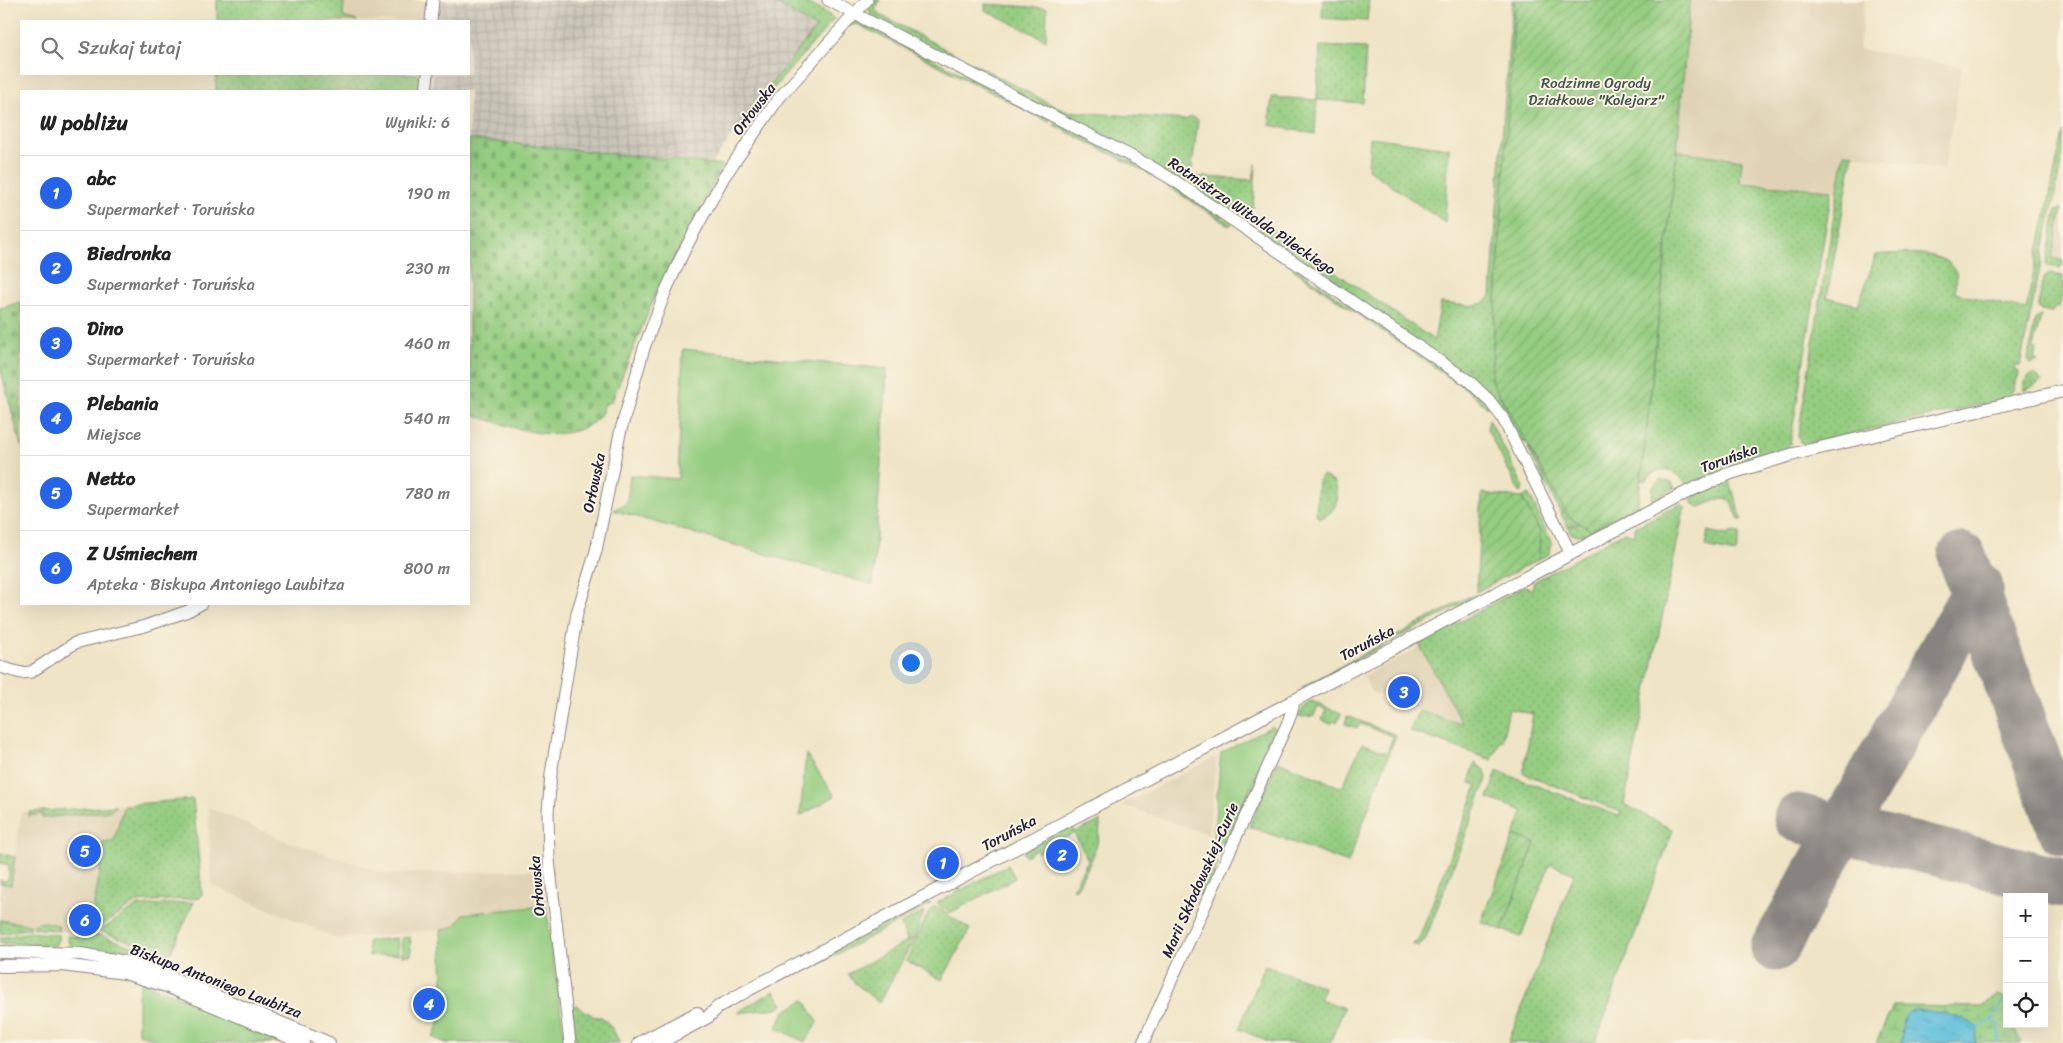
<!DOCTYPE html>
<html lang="pl">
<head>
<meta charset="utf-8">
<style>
  body { margin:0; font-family:Sriracha,sans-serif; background:#f2f2f2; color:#222 }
  .controls { position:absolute; right:15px; bottom:15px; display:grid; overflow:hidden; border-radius:0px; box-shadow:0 5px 20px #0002 }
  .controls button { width:45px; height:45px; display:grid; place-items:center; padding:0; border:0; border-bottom:1px solid #e0e0e0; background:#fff; color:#222; font:25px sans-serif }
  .you { position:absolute; left:910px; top:662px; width:18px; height:18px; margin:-12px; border:4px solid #fff; border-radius:50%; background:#1a73e8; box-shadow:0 0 0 8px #1a73e833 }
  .badge { display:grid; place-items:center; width:32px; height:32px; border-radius:50%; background:#2563eb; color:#fff; font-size:16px; font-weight:700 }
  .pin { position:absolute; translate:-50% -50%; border:2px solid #fff; box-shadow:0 1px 5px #0006 }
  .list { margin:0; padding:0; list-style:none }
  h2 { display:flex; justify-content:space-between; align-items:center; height:65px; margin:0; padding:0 20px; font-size:21px }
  h2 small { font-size:16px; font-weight:400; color:#767676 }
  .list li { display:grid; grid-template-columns:32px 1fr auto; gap:15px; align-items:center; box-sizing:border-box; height:75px; padding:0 20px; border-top:1px solid #e0e0e0 }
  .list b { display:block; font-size:19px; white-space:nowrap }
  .list p { margin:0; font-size:16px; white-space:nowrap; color:#767676 }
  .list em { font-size:16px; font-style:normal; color:#767676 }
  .icon { flex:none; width:28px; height:28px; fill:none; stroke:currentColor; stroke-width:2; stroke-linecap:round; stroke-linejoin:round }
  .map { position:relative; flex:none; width:2063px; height:1043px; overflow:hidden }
  .search { position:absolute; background:#fff; box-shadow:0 5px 20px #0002; left:20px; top:20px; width:450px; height:55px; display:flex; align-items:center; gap:12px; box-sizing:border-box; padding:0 18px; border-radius:0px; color:#767676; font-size:19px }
  .panel { position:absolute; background:#fff; box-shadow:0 5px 20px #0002; left:20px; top:90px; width:450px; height:515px; border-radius:0px }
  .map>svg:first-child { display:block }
  .built { fill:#e0d3b5 }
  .industrial { fill:url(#industrial-grid) }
  .grass { fill:url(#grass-dots); stroke:#5c785e }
  .wetland { fill:url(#wetland-marsh); stroke:#5c785e }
  .cemetery { fill:url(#cemetery-stones); stroke:#5c785e }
  .park { fill:#95cd81; stroke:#5c785e }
  .garden { fill:url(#garden-furrows); stroke:#5c785e }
  .water { fill:url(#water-ripples); stroke:#40708b }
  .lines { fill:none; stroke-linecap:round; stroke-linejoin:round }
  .stream { stroke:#5dbfdb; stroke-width:2 }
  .runway { stroke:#888380; stroke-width:49 }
  .tertiary-casing { stroke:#888380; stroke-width:13 }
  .secondary-casing { stroke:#888380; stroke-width:14 }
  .tertiary { stroke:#fff; stroke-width:11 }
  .secondary { stroke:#fff; stroke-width:12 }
  .labels { text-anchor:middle; stroke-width:4; stroke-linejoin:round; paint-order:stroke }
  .park-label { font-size:15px; fill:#445550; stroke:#fcf5e5 }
  .street-label { font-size:15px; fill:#22223b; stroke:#fcf5e5 }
</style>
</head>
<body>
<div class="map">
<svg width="2063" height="1043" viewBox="0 0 2063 1043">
  <defs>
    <pattern id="industrial-grid" width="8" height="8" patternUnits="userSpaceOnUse" patternTransform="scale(1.25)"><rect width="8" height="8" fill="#c9c4b8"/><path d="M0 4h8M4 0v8" fill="none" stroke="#aca89f"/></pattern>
    <pattern id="grass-dots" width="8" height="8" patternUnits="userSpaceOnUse" patternTransform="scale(1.25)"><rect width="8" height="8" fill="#95cd81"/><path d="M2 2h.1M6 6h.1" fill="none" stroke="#80b070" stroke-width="1.8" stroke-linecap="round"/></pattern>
    <pattern id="wetland-marsh" width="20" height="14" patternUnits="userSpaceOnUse" patternTransform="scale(1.25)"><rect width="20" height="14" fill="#95cd81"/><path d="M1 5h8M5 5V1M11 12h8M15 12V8" fill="none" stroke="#80b070"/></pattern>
    <pattern id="cemetery-stones" width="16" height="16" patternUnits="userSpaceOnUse" patternTransform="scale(1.25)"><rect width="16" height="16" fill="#95cd81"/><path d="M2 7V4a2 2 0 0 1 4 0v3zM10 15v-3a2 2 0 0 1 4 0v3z" fill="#80b070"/></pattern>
    <pattern id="garden-furrows" width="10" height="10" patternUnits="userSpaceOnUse" patternTransform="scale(1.25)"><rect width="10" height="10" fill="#95cd81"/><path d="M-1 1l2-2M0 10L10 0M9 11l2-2" fill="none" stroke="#80b070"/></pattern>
    <pattern id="water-ripples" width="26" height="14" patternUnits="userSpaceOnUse" patternTransform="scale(1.25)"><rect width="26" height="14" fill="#5dbfdb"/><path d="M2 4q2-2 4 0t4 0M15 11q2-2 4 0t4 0" fill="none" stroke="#4c9bb3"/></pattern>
  </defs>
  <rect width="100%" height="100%" fill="#fcf5e5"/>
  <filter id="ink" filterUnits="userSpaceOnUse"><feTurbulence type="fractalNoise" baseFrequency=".02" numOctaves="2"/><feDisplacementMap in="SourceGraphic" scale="10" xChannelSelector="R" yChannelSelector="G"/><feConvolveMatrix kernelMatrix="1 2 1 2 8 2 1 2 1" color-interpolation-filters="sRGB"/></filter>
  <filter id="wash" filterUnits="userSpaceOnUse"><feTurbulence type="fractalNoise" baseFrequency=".0096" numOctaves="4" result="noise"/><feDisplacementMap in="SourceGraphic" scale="20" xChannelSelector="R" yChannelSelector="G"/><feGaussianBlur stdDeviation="1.12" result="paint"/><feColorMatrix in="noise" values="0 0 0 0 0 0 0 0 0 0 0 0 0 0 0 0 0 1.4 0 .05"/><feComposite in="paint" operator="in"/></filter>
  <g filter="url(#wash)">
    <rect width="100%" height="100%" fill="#efe4c5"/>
    <path class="built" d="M 344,0 L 426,0 L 425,21 L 357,21 L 343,17 Z
      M 1690,0 L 1865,0 L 1859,49 L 1962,67 L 1944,170 L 1844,153 L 1839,191 L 1740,183 L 1741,160 L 1677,151 Z
      M 2062,209 L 2063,209 L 2063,261 L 2052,258 Z
      M 1421,647 L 1463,726 L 1371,692 L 1364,676 Z
      M 1217,756 L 1208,834 L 1122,805 Z
      M 124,805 L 91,931 L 83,933 L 59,931 L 0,920 L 0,882 L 9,884 L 15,857 L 21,812 Z
      M 208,807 L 284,840 L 387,874 L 543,870 L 546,906 L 463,914 L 458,924 L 450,929 L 339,939 L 212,885 Z"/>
    <path class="industrial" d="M 439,0 L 766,0 L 781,6 L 817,28 L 757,101 L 712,163 L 469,139 L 469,91 L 431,91 L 433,74 L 469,74 L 469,21 L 437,21 Z"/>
    <path class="grass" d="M 217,0 L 344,0 L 343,17 L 357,21 L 217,21 Z
      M 766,0 L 801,0 L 827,13 L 834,19 L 761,103 L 757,101 L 816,28 L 781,6 Z
      M 872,0 L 880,0 L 875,10 L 882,16 L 1064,111 L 1185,120 L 1191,117 L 1198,120 L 1191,176 L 1253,180 L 1256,164 L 1253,208 L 1236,216 L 871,17 L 869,7 Z
      M 1323,0 L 1369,0 L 1367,21 L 1322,18 Z
      M 1512,0 L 1515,0 L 1491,380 L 1527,443 L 1522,442 L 1516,432 L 1514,433 L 1503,413 L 1263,234 L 1259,227 L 1260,222 L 1274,230 L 1434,340 L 1441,303 C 1457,304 1481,311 1491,296 Z
      M 985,4 L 1047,8 L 1046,40 L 985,10 Z
      M 858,21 L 1050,119 L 1049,122 L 857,24 L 848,26 L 853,22 Z
      M 1320,46 L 1366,48 L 1363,103 L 1317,100 L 1315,134 L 1269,125 L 1272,97 L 1317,100 Z
      M 216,74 L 420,74 L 419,91 L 216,91 Z
      M 751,109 L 757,116 L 745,131 L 742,132 L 735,129 Z
      M 1056,122 L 1144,168 L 1232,223 L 1230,226 L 1144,171 L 1054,125 Z
      M 2063,132 L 2063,154 L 2020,366 L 2015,366 L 2014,370 L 2018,371 L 2019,374 L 2012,392 L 2005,399 L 1806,444 L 1801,443 L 1798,436 L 1844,153 L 1853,154 L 1827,297 L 1858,305 L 1876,255 C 1895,253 1945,249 1955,270 C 1958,276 1956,286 1955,293 L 2026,310 Z
      M 1370,137 L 1449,148 L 1445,223 L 1368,169 Z
      M 1677,151 L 1742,160 L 1740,183 L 1832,190 L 1790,444 L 1785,450 L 1743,462 L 1688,484 C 1683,481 1680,476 1675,473 C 1664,466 1652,471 1645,481 L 1641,480 Z
      M 2059,209 L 2062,209 L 2052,258 L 2063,261 L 2063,265 L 2059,268 L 2046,265 L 2056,210 Z
      M 1294,267 L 1471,389 L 1488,405 L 1487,408 L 1469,391 L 1293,269 Z
      M 2049,274 L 2063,276 L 2063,293 L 2059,307 L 2057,306 L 2053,312 L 2041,311 L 2038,307 L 2043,279 Z
      M 2041,316 L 2033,348 L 2037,349 L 2034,360 L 2038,361 L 2030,364 L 2028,360 L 2035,319 Z
      M 2035,374 L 2042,381 L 2025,391 C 2021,383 2026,376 2035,374 Z
      M 1489,419 L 1523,486 L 1522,492 L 1520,493 L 1487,429 Z
      M 1529,447 L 1568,516 L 1578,522 L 1577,523 L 1568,527 L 1528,449 Z
      M 1323,475 L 1335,483 C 1341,498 1336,512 1321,518 L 1316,515 L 1318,481 Z
      M 1660,479 L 1672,482 L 1675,488 L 1652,500 L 1653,486 Z
      M 1730,482 L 1742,520 L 1739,520 C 1726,487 1725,499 1699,507 L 1694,505 L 1691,500 L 1694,495 Z
      M 1529,494 L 1552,544 L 1549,554 L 1539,559 L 1540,532 L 1522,498 Z
      M 1638,504 L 1638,508 L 1584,535 L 1573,535 L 1568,529 L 1580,523 L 1591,529 Z
      M 1680,504 L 1686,508 L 1684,510 L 1624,804 L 1673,830 L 1595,1043 L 1508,1043 L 1574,874 L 1550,864 L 1521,937 L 1502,930 L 1535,843 L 1514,835 L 1523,811 L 1488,798 L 1497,771 L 1619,816 L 1621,812 L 1523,773 L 1533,714 L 1509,709 L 1502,741 L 1500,741 L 1492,760 L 1410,731 L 1419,710 L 1463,725 L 1419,644 L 1525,586 L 1531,589 L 1533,588 L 1533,583 L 1535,581 L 1623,533 L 1627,532 L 1632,536 L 1635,535 L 1635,527 Z
      M 1708,531 L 1727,535 L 1733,532 L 1740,533 L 1736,553 L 1705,547 Z
      M 1474,596 L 1477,596 L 1311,684 L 1301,688 L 1468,597 Z
      M 1312,701 L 1341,714 L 1337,722 L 1334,721 L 1331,724 L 1322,720 L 1326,710 L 1318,707 L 1314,716 L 1298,717 L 1303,708 Z
      M 1347,716 L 1396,735 L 1348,863 L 1249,826 L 1278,761 L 1342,788 L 1362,743 L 1387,753 L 1393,736 L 1361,724 L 1357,728 L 1345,724 Z
      M 1274,735 L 1278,736 L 1229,844 L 1225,845 Z
      M 1475,763 L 1485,770 L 1487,779 L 1425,940 L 1418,946 L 1412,944 L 1418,941 L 1477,786 L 1469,782 Z
      M 193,799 L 202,894 L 200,898 L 137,902 L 97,929 L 78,933 L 79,929 L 89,930 L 101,867 L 98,866 L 103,842 L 108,843 L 109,841 L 114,840 L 124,805 Z
      M 116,806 L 111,811 L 42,818 L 42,814 L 29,816 L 29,812 Z
      M 1100,821 C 1100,848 1088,868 1075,890 L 1073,888 L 1088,860 L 1074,833 L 1038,853 L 1035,850 L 1025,856 L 1023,852 L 1071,825 L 1076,832 Z
      M 0,853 L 15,857 L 11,885 L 0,883 L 0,880 L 6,881 L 9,876 L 9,865 L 0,863 Z
      M 1215,862 L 1218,863 L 1204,899 L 1201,900 L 1199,897 L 1208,863 Z
      M 1008,865 L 1015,878 L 952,912 L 948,913 L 937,903 Z
      M 929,901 L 930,905 L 811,968 L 808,965 Z
      M 194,902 L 171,952 L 168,955 L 100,931 L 137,906 Z
      M 934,906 L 970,929 L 942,980 L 906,961 L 928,914 Z
      M 924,912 L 914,939 L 907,941 L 901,924 Z
      M 0,920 L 30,925 L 31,928 L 0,934 Z
      M 43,922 L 58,925 L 59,931 L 34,928 L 33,925 Z
      M 30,932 L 60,935 L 55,946 L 0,943 L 0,938 Z
      M 100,935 L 145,951 L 147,954 L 144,962 L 106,952 L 74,947 L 69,944 L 67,936 L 82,937 Z
      M 913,941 L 879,1003 L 854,982 L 848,974 L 906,942 Z
      M 151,953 L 167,958 L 171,965 L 166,969 L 148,964 Z
      M 1265,965 L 1324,987 L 1320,999 L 1344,1008 L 1330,1043 L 1271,1043 L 1239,1029 Z
      M 774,991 L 783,1005 L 777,1008 L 739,1013 L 739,1011 Z
      M 576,1005 L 595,1017 L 602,1017 L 612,1028 L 620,1043 L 576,1043 L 571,1007 Z"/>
    <path class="wetland" d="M 1998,995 L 2007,998 L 2007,1024 L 2013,1024 L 2021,1043 L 1975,1043 L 1976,1034 L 1903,1020 L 1901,1043 L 1876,1043 L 1893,1006 L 1981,1007 Z"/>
    <path class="cemetery" d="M 469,139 L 723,165 L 654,298 L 612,401 L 604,405 C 603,413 597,421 589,425 C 552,446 506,424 469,414 Z
      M 21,302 L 21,446 L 0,367 L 0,308 Z"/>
    <path class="park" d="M 683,349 L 887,369 L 873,585 L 613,510 L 627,503 L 630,475 L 678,479 Z
      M 1272,726 L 1275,728 L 1275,733 L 1225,844 L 1213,840 L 1221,753 Z
      M 806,754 L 835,796 L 800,816 Z
      M 546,906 L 565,1043 L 446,1043 L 433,1037 L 444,1010 L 441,930 C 453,928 458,925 463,914 Z
      M 410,937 L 411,955 L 402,956 L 401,938 Z
      M 397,938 L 398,954 L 369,956 L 368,941 Z
      M 141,981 L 278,1037 L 280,1043 L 163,1043 L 138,1033 L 138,996 Z
      M 804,1000 L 818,1022 L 805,1042 L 777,1028 L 783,1013 Z"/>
    <path class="garden" d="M 1515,0 L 1690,0 L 1677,151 L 1638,504 L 1591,530 L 1568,516 L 1491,380 Z
      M 1482,493 L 1522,498 L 1540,532 L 1539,559 L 1476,592 Z
      M 1514,835 L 1535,843 L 1502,930 L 1481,922 Z"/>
    <path class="water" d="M 1914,1010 C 1935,1012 1962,1014 1978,1028 L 1976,1034 L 1975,1043 L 1901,1043 C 1902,1030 1900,1015 1914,1010 Z"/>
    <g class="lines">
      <path class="stream" d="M 1992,1020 L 1998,1025 L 1999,1035 L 1997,1043
        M 1978,1028 L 1992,1020 L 2003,1001"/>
      <path class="runway" d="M 1962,557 L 2063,831
        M 1798,818 L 2063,883
        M 1775,947 L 1979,587"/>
    </g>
  </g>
  <g filter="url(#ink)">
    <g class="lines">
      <g class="tertiary-casing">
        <path id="tertiary" d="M 828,0 L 1148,165 L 1175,181 L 1469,381 L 1488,399 L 1502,417 L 1571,554
          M 431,21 L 433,0
          M 426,91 L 428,74
          M 0,667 L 21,673 L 31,672 L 75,643 L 145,626 L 188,611 L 201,604
          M 570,1043 L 549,860 L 548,812 L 551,774 L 577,613 L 596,551 L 620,433 L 644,348 L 666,290 L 684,251 L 724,177 L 779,98 L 867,0
          M 1143,1043 L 1288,722 L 1293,707 L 1293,700"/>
      </g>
      <g class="secondary-casing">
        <path id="secondary" d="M 0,952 L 81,954 L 131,963 L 170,977 L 329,1043
          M 0,966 L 62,965 L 125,973 L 166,986 L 303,1043
          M 639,1043 L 697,1013
          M 659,1043 L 708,1017 L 718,1007 L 750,989 L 1691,490 L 1731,473 L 1794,454 L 2063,391"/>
      </g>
      <use href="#tertiary" class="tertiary"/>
      <use href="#secondary" class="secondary"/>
    </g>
  </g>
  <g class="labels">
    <g class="park-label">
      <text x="1596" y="88">Rodzinne Ogrody<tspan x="1596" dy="17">Działkowe "Kolejarz"</tspan></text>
    </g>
    <g class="street-label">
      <text transform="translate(754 109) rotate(-53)" y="5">Orłowska</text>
      <text transform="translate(1252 216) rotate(34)" y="5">Rotmistrza Witolda Pileckiego</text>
      <text transform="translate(1729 458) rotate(-20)" y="5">Toruńska</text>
      <text transform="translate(594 483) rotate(-78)" y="5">Orłowska</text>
      <text transform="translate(1367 643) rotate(-28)" y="5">Toruńska</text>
      <text transform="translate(1009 833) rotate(-28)" y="5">Toruńska</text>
      <text transform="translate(1200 880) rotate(-66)" y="5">Marii Skłodowskiej-Curie</text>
      <text transform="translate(537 886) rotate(-95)" y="5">Orłowska</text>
      <text transform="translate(216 981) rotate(21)" y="5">Biskupa Antoniego Laubitza</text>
    </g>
  </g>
</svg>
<div class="controls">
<button>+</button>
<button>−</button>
<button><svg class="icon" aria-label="locate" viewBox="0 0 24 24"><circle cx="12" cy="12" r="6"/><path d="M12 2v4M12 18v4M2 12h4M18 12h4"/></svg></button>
</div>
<div class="you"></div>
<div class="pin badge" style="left:943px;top:863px">1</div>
<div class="pin badge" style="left:1062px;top:855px">2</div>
<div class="pin badge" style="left:1404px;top:692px">3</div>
<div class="pin badge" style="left:429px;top:1004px">4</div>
<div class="pin badge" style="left:85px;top:851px">5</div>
<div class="pin badge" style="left:85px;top:920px">6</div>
<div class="search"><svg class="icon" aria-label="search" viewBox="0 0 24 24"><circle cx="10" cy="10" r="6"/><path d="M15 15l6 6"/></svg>Szukaj tutaj</div>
<section class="panel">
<h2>W pobliżu<small>Wyniki: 6</small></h2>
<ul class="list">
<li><span class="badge">1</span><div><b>abc</b><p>Supermarket · Toruńska</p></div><em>190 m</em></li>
<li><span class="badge">2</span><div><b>Biedronka</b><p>Supermarket · Toruńska</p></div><em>230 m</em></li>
<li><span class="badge">3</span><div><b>Dino</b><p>Supermarket · Toruńska</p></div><em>460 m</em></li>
<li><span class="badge">4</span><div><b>Plebania</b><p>Miejsce</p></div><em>540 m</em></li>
<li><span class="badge">5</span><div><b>Netto</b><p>Supermarket</p></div><em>780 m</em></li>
<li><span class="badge">6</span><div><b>Z Uśmiechem</b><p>Apteka · Biskupa Antoniego Laubitza</p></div><em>800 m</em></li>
</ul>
</section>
</div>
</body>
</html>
